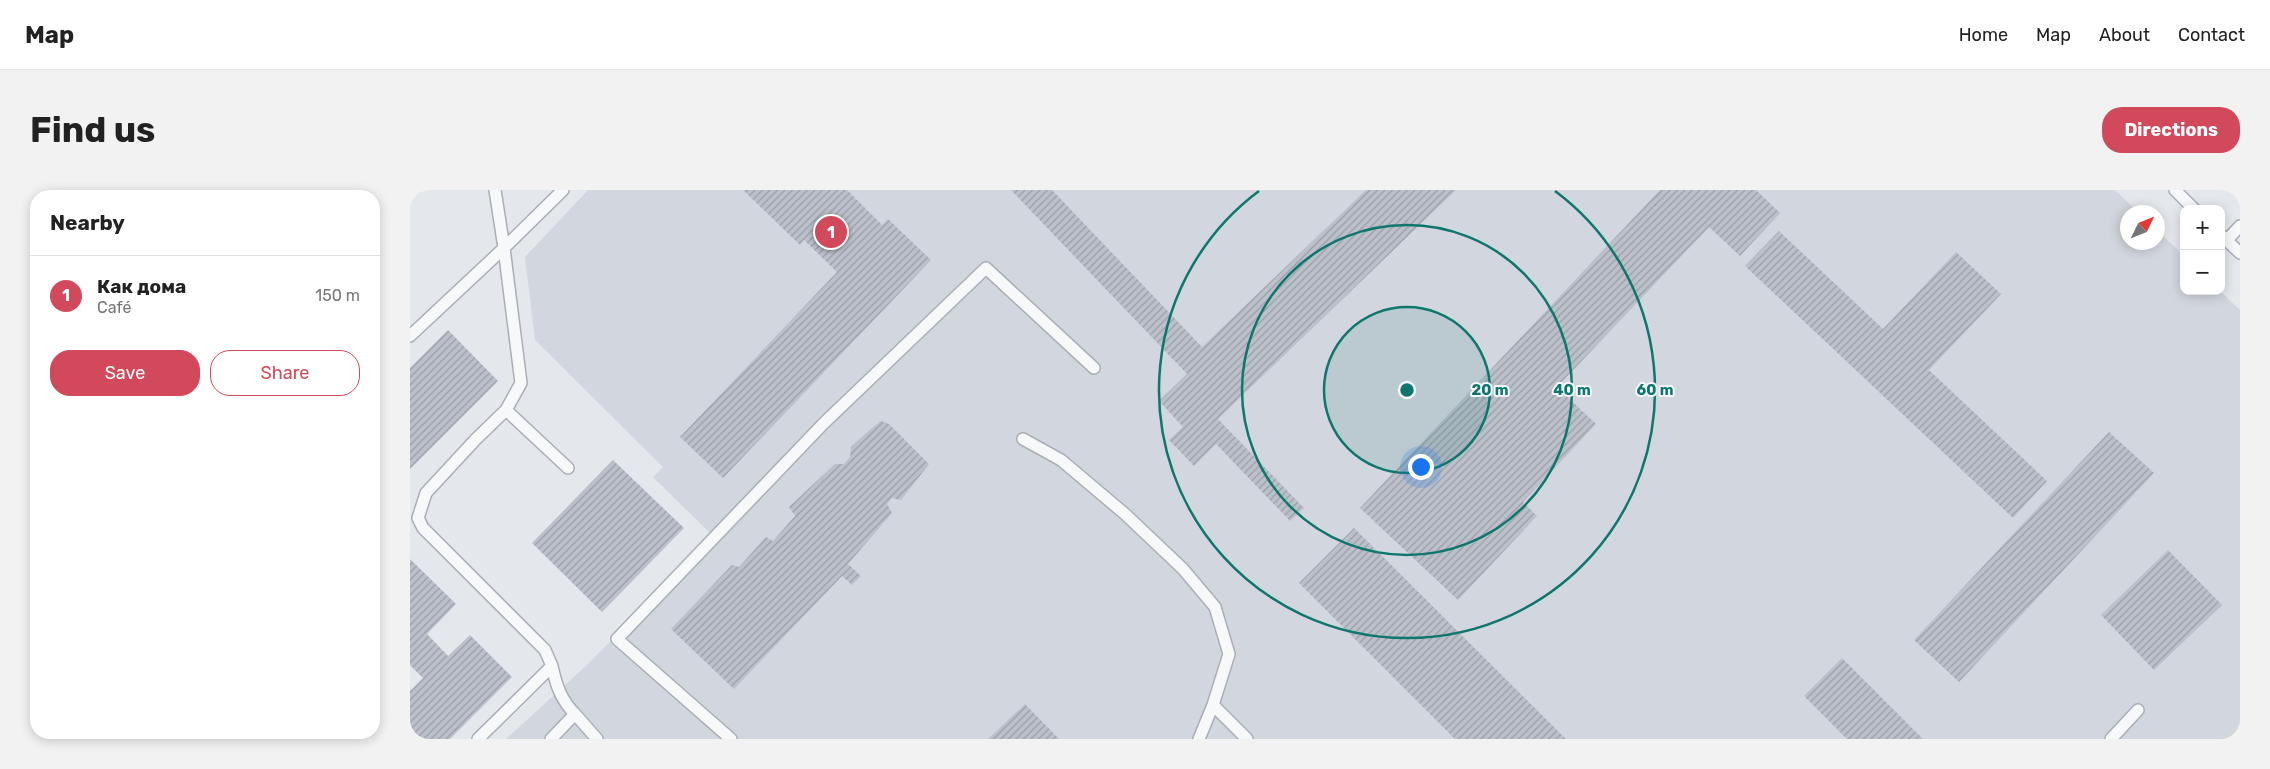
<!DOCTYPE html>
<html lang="en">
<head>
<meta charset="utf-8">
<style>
  body { margin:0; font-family:Rubik,sans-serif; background:#f2f2f2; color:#222 }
  .controls { position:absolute; right:15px; top:15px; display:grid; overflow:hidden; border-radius:10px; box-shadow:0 2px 12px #0003 }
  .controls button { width:45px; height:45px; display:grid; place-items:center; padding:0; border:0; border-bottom:1px solid #e0e0e0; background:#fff; color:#222; font:25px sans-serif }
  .compass { position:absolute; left:1710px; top:15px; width:45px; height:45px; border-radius:50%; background:#fff; box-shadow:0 2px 12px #0003; rotate:47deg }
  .you { position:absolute; left:1010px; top:276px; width:18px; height:18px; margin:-12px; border:4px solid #fff; border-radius:50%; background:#1a73e8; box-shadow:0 0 0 8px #1a73e833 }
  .badge { display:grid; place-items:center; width:32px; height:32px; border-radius:50%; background:#d1495b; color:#fff; font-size:16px; font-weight:700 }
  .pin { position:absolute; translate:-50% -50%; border:2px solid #fff; box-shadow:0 1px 5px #0006 }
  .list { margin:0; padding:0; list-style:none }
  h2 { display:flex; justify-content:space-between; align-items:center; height:65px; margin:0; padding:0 20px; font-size:21px }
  h2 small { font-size:16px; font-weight:400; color:#767676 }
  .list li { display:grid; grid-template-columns:32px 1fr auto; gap:15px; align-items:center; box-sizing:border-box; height:80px; padding:0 20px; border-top:1px solid #e0e0e0 }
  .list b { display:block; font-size:19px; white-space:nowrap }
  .list p { margin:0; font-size:16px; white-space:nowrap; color:#767676 }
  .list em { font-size:16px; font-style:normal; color:#767676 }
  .actions { display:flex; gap:10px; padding:15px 20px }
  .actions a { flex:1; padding:11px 0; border:1px solid #d1495b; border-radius:20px; text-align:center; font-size:18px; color:#d1495b }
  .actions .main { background:#d1495b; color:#fff }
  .map { position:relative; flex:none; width:1830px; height:549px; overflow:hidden; border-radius:20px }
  header { display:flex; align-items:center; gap:30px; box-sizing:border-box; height:70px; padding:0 25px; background:#fff; border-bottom:1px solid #e0e0e0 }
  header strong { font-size:24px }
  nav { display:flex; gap:28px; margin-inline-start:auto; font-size:18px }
  .intro { display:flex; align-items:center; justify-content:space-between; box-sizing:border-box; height:120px; padding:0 30px }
  h1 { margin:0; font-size:35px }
  .button { padding:12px 22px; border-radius:20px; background:#d1495b; color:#fff; font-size:18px; font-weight:700 }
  main { display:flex; gap:30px; padding:0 30px }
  aside { flex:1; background:#fff; border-radius:20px; box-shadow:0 2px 12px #0003 }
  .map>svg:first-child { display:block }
  .built { fill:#d2d6de }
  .building { fill:url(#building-hatch) }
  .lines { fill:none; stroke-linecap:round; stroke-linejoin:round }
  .lane-casing { stroke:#a9aeb7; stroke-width:14 }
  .lane { stroke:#f7f8fa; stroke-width:11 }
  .ring { fill:none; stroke:#0f766e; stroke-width:2.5 }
  .centre { fill:#0f766e; stroke:#f4f6f9; stroke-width:2.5 }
  .ring-label { font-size:15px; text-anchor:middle; font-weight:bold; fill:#0f766e; stroke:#f4f6f9; stroke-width:4; stroke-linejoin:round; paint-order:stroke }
</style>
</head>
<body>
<header>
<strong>Map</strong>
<nav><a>Home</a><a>Map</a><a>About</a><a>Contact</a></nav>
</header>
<div class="intro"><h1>Find us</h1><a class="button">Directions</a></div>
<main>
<aside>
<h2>Nearby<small></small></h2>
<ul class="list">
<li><span class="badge">1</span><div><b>Как дома</b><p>Café</p></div><em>150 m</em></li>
</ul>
<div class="actions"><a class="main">Save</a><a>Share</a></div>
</aside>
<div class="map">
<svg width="1830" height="549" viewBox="0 0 1830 549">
  <defs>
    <pattern id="building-hatch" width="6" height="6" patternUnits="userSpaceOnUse" patternTransform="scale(1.25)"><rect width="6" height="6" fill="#bbc0ca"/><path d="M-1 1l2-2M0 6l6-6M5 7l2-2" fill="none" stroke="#989da6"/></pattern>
  </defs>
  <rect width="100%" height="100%" fill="#e4e7ec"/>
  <path class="built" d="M 178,0 L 1705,0 L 1728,22 L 1718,22 L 1718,52 L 1748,52 L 1748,41 L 1774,66 L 1774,101 L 1810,101 L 1830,120 L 1830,549 L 96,549 L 178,474 L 304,347 L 243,287 L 253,277 L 125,150 L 115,67 Z"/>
  <path class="building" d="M 333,0 L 437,0 L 472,35 L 478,29 L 521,70 L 313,288 L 270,247 L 427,82 L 394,50 L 390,55 Z
    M 601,0 L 642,0 L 792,157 L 956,0 L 1046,0 L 808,229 L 894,318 L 880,331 L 806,254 L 784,276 L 759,250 L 773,237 L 749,211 L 777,184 Z
    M 1250,0 L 1346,0 L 1370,23 L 1330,66 L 1299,37 L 1147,197 L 1186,234 L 1113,312 L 1127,326 L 1048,410 L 950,318 Z
    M 1369,41 L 1473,139 L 1546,62 L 1591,104 L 1519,180 L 1637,291 L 1603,328 L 1335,76 Z
    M 38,140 L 88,191 L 0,279 L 0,178 Z
    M 471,231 L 479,234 L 519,274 L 491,310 L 482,308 L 477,314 L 482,323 L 438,374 L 451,386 L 442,395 L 432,386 L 324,499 L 261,439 L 322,375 L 329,377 L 356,347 L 363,351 L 385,326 L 379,317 L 425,274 L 434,274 L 440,267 L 441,257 L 463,237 Z
    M 1699,242 L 1744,283 L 1549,492 L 1504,450 Z
    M 203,270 L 274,338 L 192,422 L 122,353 Z
    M 944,338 L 1156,549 L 1045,549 L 889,393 Z
    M 1758,360 L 1812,415 L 1744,480 L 1691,425 Z
    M 0,369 L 46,414 L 17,444 L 38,466 L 60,445 L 102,487 L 40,549 L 0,549 L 0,501 L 13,488 L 0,475 Z
    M 1432,468 L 1513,549 L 1437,549 L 1394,506 Z
    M 615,514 L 649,549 L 578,549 Z"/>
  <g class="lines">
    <g class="lane-casing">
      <path id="lane" d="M 1765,0 L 1784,19
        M 1811,45 L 1830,63
        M 1817,50 L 1830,36
        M 0,146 L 94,58 L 153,0
        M 96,220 L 158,278
        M 613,249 L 651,270 L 715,324 L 773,379 L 805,417 L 819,464 L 803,515 L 789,549
        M 142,476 C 146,495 151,510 165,524
        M 803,515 L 837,549
        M 68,549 L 142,476 L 135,460 L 13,338 L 8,328 L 16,303 L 66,249 L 96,220 L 111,193 L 94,58 L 85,0
        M 141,549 L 165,524 L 187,549
        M 321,549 L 207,449 L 414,233 L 576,78 L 684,178
        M 1701,549 L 1728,520"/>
    </g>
    <use href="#lane" class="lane"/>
  </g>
  <circle cx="997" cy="200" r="83" fill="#0f766e" fill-opacity=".12"/>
  <g class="ring">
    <circle cx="997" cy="200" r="83"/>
    <circle cx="997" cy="200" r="165"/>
    <path d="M1145 1A248 248 0 1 1 849 1"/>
  </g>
  <circle cx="997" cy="200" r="8" class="centre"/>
  <g class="ring-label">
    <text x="1080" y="205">20 m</text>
    <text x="1162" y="205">40 m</text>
    <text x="1245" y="205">60 m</text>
  </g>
</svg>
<div class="controls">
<button>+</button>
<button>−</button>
</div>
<svg class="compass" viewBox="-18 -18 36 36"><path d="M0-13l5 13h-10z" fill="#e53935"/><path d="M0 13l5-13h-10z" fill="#767676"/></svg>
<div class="you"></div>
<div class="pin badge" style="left:421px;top:42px">1</div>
</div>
</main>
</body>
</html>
